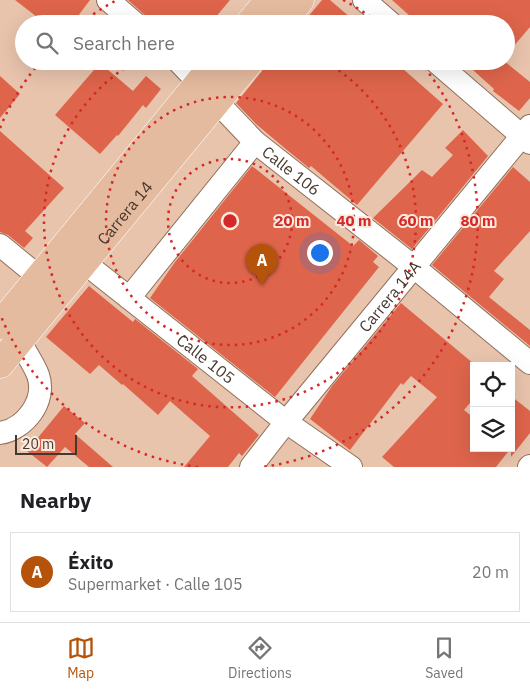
<!DOCTYPE html>
<html lang="en">
<head>
<meta charset="utf-8">
<style>
  body { margin:0; font-family:"IBM Plex Sans",sans-serif; background:#f2f2f2; color:#202124 }
  .controls { position:absolute; right:15px; bottom:15px; display:grid; overflow:hidden; border-radius:0px; box-shadow:0 5px 20px #0002 }
  .controls button { width:45px; height:45px; display:grid; place-items:center; padding:0; border:0; border-bottom:1px solid #e0e0e0; background:#fff; color:#202124; font:25px sans-serif }
  .scale { position:absolute; left:15px; bottom:12px; width:62px; box-sizing:border-box; padding-left:5px; border:2px solid #46382e; border-top:0; font-size:14px; line-height:18px; white-space:nowrap; color:#46382e; -webkit-text-stroke:4px #fce9de; paint-order:stroke }
  .you { position:absolute; left:319px; top:252px; width:18px; height:18px; margin:-12px; border:4px solid #fff; border-radius:50%; background:#1a73e8; box-shadow:0 0 0 8px #1a73e833 }
  .badge { display:grid; place-items:center; width:32px; height:32px; border-radius:50%; background:#b45309; color:#fff; font-size:16px; font-weight:700 }
  .pin { position:absolute; translate:-50% -41px; filter:drop-shadow(0 1px 2px #0008) }
  .pin::after { content:''; position:absolute; top:26px; width:18px; height:15px; background:inherit; clip-path:polygon(0 0,100% 0,50% 100%) }
  .list { margin:0; padding:0; list-style:none }
  h2 { display:flex; justify-content:space-between; align-items:center; height:65px; margin:0; padding:0 20px; font-size:21px }
  h2 small { font-size:16px; font-weight:400; color:#757577 }
  .list li { display:grid; grid-template-columns:32px 1fr auto; gap:15px; align-items:center; box-sizing:border-box; height:80px; margin:0 10px 10px; padding:0 10px; border:1px solid #e0e0e0; border-radius:0px }
  .list b { display:block; font-size:19px; white-space:nowrap }
  .list p { margin:0; font-size:16px; white-space:nowrap; color:#757577 }
  .list em { font-size:16px; font-style:normal; color:#757577 }
  .icon { flex:none; width:28px; height:28px; fill:none; stroke:currentColor; stroke-width:2; stroke-linecap:round; stroke-linejoin:round }
  .map { position:relative; flex:none; width:530px; height:467px; overflow:hidden }
  .search { position:absolute; background:#fff; box-shadow:0 5px 20px #0002; left:15px; right:15px; top:15px; height:55px; display:flex; align-items:center; gap:12px; box-sizing:border-box; padding:0 18px; border-radius:28px; color:#757577; font-size:19px }
  .sheet { height:155px; background:#fff }
  nav { display:flex; justify-content:space-around; align-items:center; box-sizing:border-box; height:70px; border-top:1px solid #e0e0e0; background:#fff; font-size:14px; color:#757577 }
  nav a { display:grid; justify-items:center; gap:2px }
  nav .on { color:#b45309 }
  .map>svg:first-child { display:block }
  .building { fill:#de654b }
  .lines { fill:none; stroke-linecap:round; stroke-linejoin:round }
  .minor-casing { stroke:#906f5a; stroke-width:24 }
  .major-casing { stroke:#fff; stroke-width:29 }
  .minor { stroke:#fff; stroke-width:22 }
  .major { stroke:#e5bb9f; stroke-width:28 }
  .ring { fill:none; stroke:#d62828; stroke-width:2.5; stroke-dasharray:2.5 5 }
  .labels { text-anchor:middle; stroke-width:4; stroke-linejoin:round; paint-order:stroke }
  .street-label { font-size:16px; fill:#46382e; stroke:#fce9de }
  .centre { fill:#d62828; stroke:#fce9de; stroke-width:2.5 }
  .ring-label { font-size:15px; text-anchor:middle; font-weight:bold; fill:#d62828; stroke:#fce9de; stroke-width:4; stroke-linejoin:round; paint-order:stroke }
</style>
</head>
<body>
<div class="map">
<svg width="530" height="467" viewBox="0 0 530 467">
  <rect width="100%" height="100%" fill="#e9c4ad"/>
  <path class="building" d="M 15,0 L 90,0 L 72,24 L 46,24 Z
    M 128,0 L 230,0 L 210,24 L 155,24 Z
    M 322,0 L 330,0 L 358,24 L 302,24 Z
    M 392,0 L 530,0 L 530,27 L 506,55 L 506,24 L 419,24 Z
    M 265,61 L 394,61 L 443,104 L 357,205 L 311,166 L 309,168 L 287,150 L 256,124 L 236,103 L 262,71 Z
    M 463,61 L 504,61 L 530,82 L 530,98 L 519,111 L 493,91 L 494,89 Z
    M 100,63 L 133,91 L 146,76 L 161,89 L 146,108 L 143,105 L 118,136 L 117,135 L 100,154 L 55,115 Z
    M 0,76 L 20,94 L 0,118 Z
    M 463,130 L 488,156 L 412,249 L 373,218 L 422,170 L 432,177 L 453,155 L 445,148 Z
    M 0,131 L 64,188 L 25,231 L 33,238 L 24,248 L 8,235 L 0,232 Z
    M 252,166 L 353,246 L 359,240 L 378,256 L 373,262 L 379,267 L 275,397 L 150,298 L 175,262 Z
    M 513,167 L 530,182 L 530,231 L 494,271 L 504,279 L 489,297 L 530,330 L 530,346 L 432,265 Z
    M 89,286 L 133,322 L 135,319 L 198,369 L 192,376 L 259,435 L 242,456 L 239,453 L 228,467 L 184,467 L 210,436 L 170,401 L 158,415 L 123,384 L 122,385 L 99,365 L 90,374 L 46,337 Z
    M 401,303 L 474,364 L 474,398 L 464,410 L 474,418 L 474,448 L 511,448 L 496,467 L 394,467 L 382,457 L 437,397 L 411,376 L 403,385 L 401,383 L 350,450 L 310,419 L 332,386 Z
    M 511,396 L 530,411 L 530,433 L 511,457 Z
    M 64,406 L 85,423 L 75,434 L 113,467 L 89,467 L 65,447 L 47,467 L 27,451 Z"/>
  <g class="lines">
    <g class="minor-casing">
      <g id="minor">
        <path d="M 108,0 L 136,24"/>
        <path d="M 364,0 L 392,24"/>
        <path id="s1" d="M 178,61 L 255,142 L 414,267 L 530,363"/>
        <path d="M 435,61 L 530,143"/>
        <path d="M 0,245 L 39,277"/>
        <path id="s2" d="M 71,252 L 286,422 L 351,467"/>
        <path d="M 129,298 L 255,142"/>
        <path d="M 0,433 C 25,429 47,401 38,375 C 34,364 25,352 20,341"/>
        <path id="s3" d="M 251,467 L 286,422 L 530,126"/>
        <path d="M 529,467 L 530,466"/>
      </g>
    </g>
    <g class="major-casing">
      <g id="major">
        <path d="M 249,24 L 269,0"/>
        <path d="M 281,24 L 300,0"/>
        <path d="M 0,325 L 217,61"/>
        <path id="s4" d="M 0,364 L 250,61"/>
      </g>
    </g>
    <use href="#minor" class="minor"/>
    <use href="#major" class="major"/>
  </g>
  <g class="ring">
    <circle cx="230" cy="221" r="62"/>
    <circle cx="230" cy="221" r="124"/>
    <path d="M326 62A186 186 0 1 1 134 62"/>
    <path d="M198 467A248 248 0 0 1 0 314M0 128A248 248 0 0 1 40 62M81 23A248 248 0 0 1 117 0M343 0A248 248 0 0 1 379 23M420 62A248 248 0 0 1 262 467"/>
  </g>
  <g class="labels">
    <g class="street-label">
      <text dy="6" stroke="none"><textPath href="#s1" startOffset="158">Calle 106</textPath></text>
      <text dy="6" stroke="none"><textPath href="#s4" startOffset="196">Carrera 14</textPath></text>
      <text dy="6" stroke="none"><textPath href="#s3" startOffset="220">Carrera 14A</textPath></text>
      <text dy="6" stroke="none"><textPath href="#s2" startOffset="172">Calle 105</textPath></text>
    </g>
  </g>
  <circle cx="230" cy="221" r="8" class="centre"/>
  <g class="ring-label">
    <text x="292" y="226">20 m</text>
    <text x="354" y="226">40 m</text>
    <text x="416" y="226">60 m</text>
    <text x="478" y="226">80 m</text>
  </g>
</svg>
<div class="controls">
<button><svg class="icon" aria-label="locate" viewBox="0 0 24 24"><circle cx="12" cy="12" r="6"/><path d="M12 2v4M12 18v4M2 12h4M18 12h4"/></svg></button>
<button><svg class="icon" aria-label="layers" viewBox="0 0 24 24"><path d="M12 4l9 5-9 5-9-5zM3 14l9 5 9-5"/></svg></button>
</div>
<div class="scale">20 m</div>
<div class="you"></div>
<div class="pin badge" style="left:262px;top:285px">A</div>
<div class="search"><svg class="icon" aria-label="search" viewBox="0 0 24 24"><circle cx="10" cy="10" r="6"/><path d="M15 15l6 6"/></svg>Search here</div>
</div>
<section class="sheet">
<h2>Nearby<small></small></h2>
<ul class="list">
<li><span class="badge">A</span><div><b>Éxito</b><p>Supermarket · Calle 105</p></div><em>20 m</em></li>
</ul>
</section>
<nav>
<a class="on"><svg class="icon" aria-label="map" viewBox="0 0 24 24"><path d="M3 6l6-2 6 2 6-2v14l-6 2-6-2-6 2zM9 4v14M15 6v14"/></svg>Map</a>
<a><svg class="icon" aria-label="directions" viewBox="0 0 24 24"><path d="M12 3l9 9-9 9-9-9zM9 14v-3h6M13 9l2 2-2 2"/></svg>Directions</a>
<a><svg class="icon" aria-label="saved" viewBox="0 0 24 24"><path d="M7 4h10v16l-5-4-5 4z"/></svg>Saved</a>
</nav>
</body>
</html>
